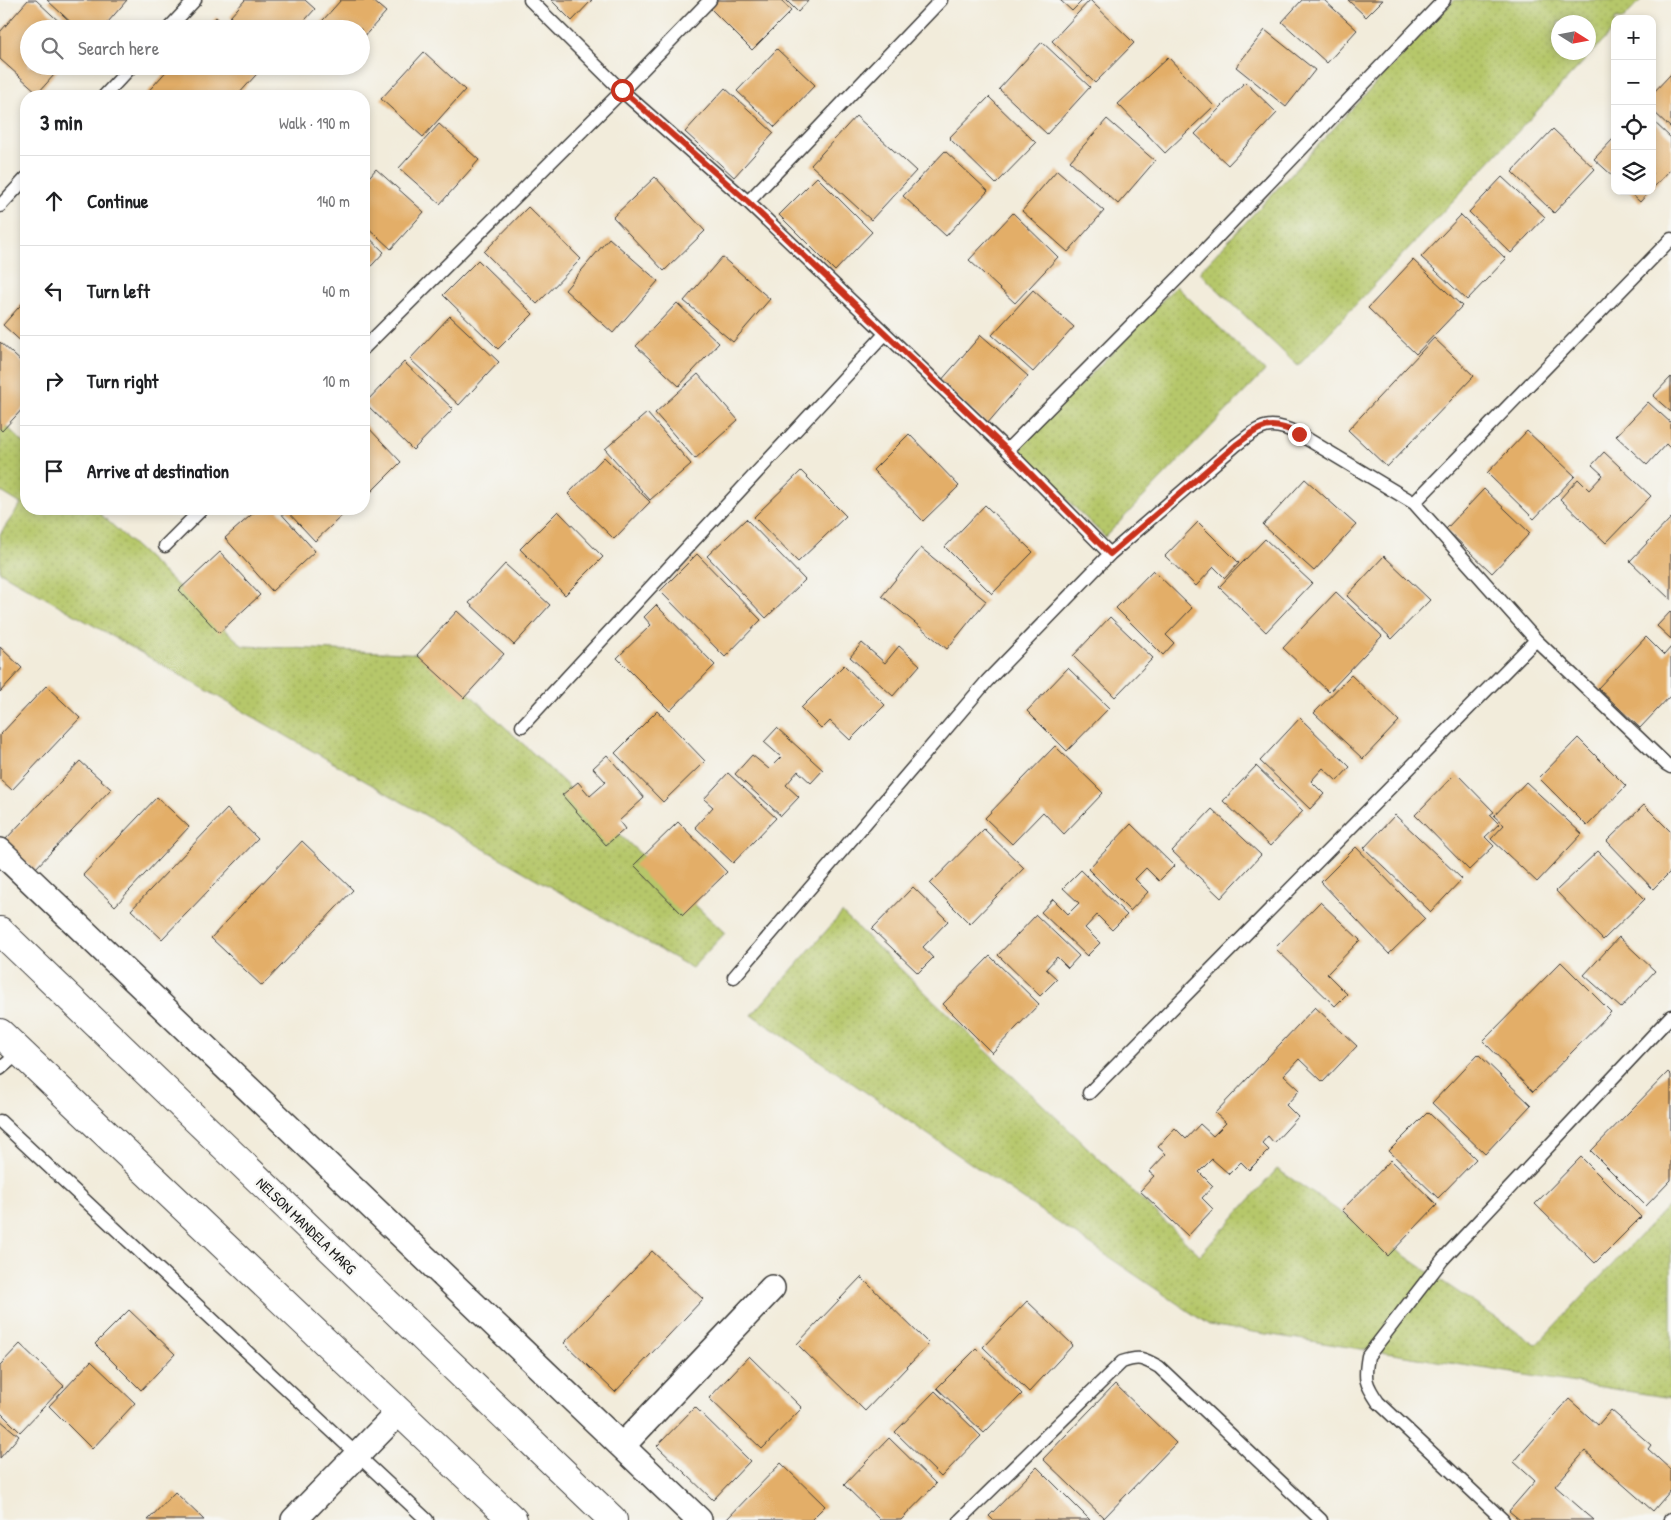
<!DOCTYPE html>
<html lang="en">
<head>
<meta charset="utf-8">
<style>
  body { margin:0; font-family:"Patrick Hand",sans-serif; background:#f6f6f6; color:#202124 }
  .controls { position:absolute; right:15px; top:15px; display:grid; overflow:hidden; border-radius:10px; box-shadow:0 2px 8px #0003 }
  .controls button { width:45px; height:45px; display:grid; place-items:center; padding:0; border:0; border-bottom:1px solid #e0e0e0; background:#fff; color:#202124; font:25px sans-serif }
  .compass { position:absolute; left:1551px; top:15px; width:45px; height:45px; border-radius:50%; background:#fff; box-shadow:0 2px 8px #0003; rotate:101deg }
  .stop { position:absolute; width:15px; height:15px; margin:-11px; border:4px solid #c8321e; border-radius:50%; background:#fff }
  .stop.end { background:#c8321e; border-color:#fff; box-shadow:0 1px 5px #0008 }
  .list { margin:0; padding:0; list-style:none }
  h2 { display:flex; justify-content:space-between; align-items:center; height:65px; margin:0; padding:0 20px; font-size:21px }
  h2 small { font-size:16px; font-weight:400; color:#757577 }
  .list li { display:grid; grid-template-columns:32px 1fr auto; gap:15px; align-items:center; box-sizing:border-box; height:90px; padding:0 20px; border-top:1px solid #e0e0e0 }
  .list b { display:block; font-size:19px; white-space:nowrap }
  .list em { font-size:16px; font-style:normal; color:#757577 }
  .icon { flex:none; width:28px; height:28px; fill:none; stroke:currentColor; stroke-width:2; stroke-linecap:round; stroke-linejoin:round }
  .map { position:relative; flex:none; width:1671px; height:1520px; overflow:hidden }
  .search { position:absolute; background:#fff; box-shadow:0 2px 8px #0003; left:20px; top:20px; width:350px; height:55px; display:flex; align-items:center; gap:12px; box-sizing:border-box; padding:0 18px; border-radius:28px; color:#757577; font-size:19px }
  .panel { position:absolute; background:#fff; box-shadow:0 2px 8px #0003; left:20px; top:90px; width:350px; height:425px; border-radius:20px }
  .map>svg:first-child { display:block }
  .grass { fill:url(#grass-dots); stroke:#697243; fill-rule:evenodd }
  .building { fill:#e3ae68 }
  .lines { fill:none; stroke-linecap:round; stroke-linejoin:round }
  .service-casing { stroke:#3c3b39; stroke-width:15 }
  .minor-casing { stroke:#3c3b39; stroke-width:28 }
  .primary-casing { stroke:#3c3b39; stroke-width:30 }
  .service { stroke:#fff; stroke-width:12 }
  .minor { stroke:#fff; stroke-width:25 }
  .primary { stroke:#fff; stroke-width:28 }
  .route { stroke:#c8321e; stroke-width:6 }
  .labels { text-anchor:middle; stroke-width:5; stroke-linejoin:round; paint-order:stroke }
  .street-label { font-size:15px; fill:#1c1c1c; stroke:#f6f6f2 }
</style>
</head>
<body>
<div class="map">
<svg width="1671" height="1520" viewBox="0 0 1671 1520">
  <defs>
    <pattern id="grass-dots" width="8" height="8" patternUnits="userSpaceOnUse" patternTransform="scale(1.25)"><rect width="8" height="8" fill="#b6c76a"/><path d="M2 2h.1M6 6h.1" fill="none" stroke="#9caa5b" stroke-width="1.8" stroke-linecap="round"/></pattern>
  </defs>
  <rect width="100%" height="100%" fill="#f6f6f2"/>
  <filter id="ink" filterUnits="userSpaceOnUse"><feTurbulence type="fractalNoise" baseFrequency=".02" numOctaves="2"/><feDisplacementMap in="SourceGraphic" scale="10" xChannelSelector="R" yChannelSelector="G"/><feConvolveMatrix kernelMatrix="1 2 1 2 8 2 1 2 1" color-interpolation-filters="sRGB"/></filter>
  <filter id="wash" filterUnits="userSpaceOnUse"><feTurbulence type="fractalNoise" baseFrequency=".0096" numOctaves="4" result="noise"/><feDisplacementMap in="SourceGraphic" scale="20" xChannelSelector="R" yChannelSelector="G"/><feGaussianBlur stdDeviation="1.12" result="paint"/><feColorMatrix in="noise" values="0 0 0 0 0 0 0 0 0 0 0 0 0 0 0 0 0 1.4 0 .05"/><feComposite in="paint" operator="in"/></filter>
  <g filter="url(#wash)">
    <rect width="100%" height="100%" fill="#f2ecdb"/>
    <path class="grass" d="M 1454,0 L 1641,0 L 1623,19 L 1615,19 L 1615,28 L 1298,366 L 1199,272 ZM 1588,22 L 1588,52 L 1558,52 L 1558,22 Z
      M 1176,286 L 1265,371 L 1105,537 L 1017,451 Z
      M 0,420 L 26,445 L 26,509 L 95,509 L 243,646 L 427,654 L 725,933 L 692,968 L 0,572 L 0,534 L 21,504 L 0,491 Z
      M 842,913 L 1200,1255 L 1277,1169 L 1536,1345 L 1669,1205 L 1671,1207 L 1671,1398 L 1209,1325 L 752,1015 Z"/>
    <g id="blocks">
      <path class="building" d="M 28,0 L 36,0 L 67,29 L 29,29 L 29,66 L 62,66 L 38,93 L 0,59 L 0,32 Z
        M 47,0 L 127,0 L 102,29 L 78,29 Z
        M 245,0 L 305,0 L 315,9 L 297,29 L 244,29 L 230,17 Z
        M 341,0 L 372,0 L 386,12 L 361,40 L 361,29 L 315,29 Z
        M 551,0 L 592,0 L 572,21 Z
        M 716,0 L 781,0 L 791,11 L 752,50 L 709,7 Z
        M 786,0 L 809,0 L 798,12 Z
        M 1060,0 L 1083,0 L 1072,11 Z
        M 1090,0 L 1134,43 L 1095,83 L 1052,41 Z
        M 1302,0 L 1324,0 L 1357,30 L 1327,63 L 1282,22 Z
        M 1348,0 L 1383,0 L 1366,17 Z
        M 216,17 L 229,29 L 205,29 Z
        M 1265,30 L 1315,70 L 1286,107 L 1236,67 Z
        M 1042,42 L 1090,87 L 1047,134 L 999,89 Z
        M 777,49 L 815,85 L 775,127 L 737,91 Z
        M 424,52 L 465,90 L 423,137 L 381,99 Z
        M 1168,57 L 1214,106 L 1165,153 L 1118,104 Z
        M 171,66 L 264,66 L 237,96 L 144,96 Z
        M 1671,74 L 1671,128 L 1652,110 L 1652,94 Z
        M 1245,82 L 1277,113 L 1228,165 L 1195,134 Z
        M 725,88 L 774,133 L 734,177 L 685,132 Z
        M 989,97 L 1036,143 L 996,184 L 949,138 Z
        M 856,116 L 916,171 L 871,220 L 811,165 Z
        M 1107,119 L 1155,161 L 1118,204 L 1070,161 Z
        M 1652,120 L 1671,138 L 1671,169 L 1652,189 Z
        M 439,124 L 479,160 L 440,204 L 399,168 Z
        M 1553,129 L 1595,169 L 1554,213 L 1512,172 Z
        M 1615,137 L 1615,178 L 1594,159 Z
        M 945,151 L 988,191 L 946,236 L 903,196 Z
        M 376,169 L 424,212 L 391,249 L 364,224 L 364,183 Z
        M 1057,170 L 1104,211 L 1068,252 L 1022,211 Z
        M 655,177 L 705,231 L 664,271 L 613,217 Z
        M 817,177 L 872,232 L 835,271 L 779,215 Z
        M 1502,177 L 1545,217 L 1511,253 L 1469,212 Z
        M 1628,191 L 1650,191 L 1640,202 Z
        M 528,207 L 581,259 L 537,304 L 484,252 Z
        M 1013,213 L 1058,257 L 1015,303 L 969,260 Z
        M 1461,215 L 1506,259 L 1467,300 L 1421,257 Z
        M 364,233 L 384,252 L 364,274 Z
        M 609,238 L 658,281 L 613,333 L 565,290 Z
        M 722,257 L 770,299 L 733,342 L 684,301 Z
        M 478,260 L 533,314 L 498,349 L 443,295 Z
        M 1413,260 L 1462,306 L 1416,354 L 1368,308 Z
        M 1033,290 L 1074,327 L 1033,372 L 992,335 Z
        M 26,299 L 26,346 L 3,325 Z
        M 677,303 L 719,343 L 679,386 L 636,346 Z
        M 450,316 L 499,362 L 459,405 L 410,359 Z
        M 981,335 L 1028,376 L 987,424 L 940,382 Z
        M 1434,338 L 1474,376 L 1387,467 L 1348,430 Z
        M 0,342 L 26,366 L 26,405 L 2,431 L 0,429 Z
        M 404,362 L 453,409 L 413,450 L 365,403 Z
        M 698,374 L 738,420 L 695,459 L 655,413 Z
        M 1671,377 L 1671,412 L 1653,396 Z
        M 1648,402 L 1671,423 L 1671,449 L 1666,444 L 1647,465 L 1616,436 Z
        M 647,413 L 691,464 L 650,500 L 605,449 Z
        M 364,423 L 401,462 L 364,499 Z
        M 1527,431 L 1575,476 L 1534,519 L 1487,473 Z
        M 909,434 L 959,486 L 923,521 L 873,470 Z
        M 1604,452 L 1651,496 L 1606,543 L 1560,499 L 1578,479 L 1589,490 L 1603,475 L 1592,465 Z
        M 604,457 L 650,502 L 614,539 L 568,494 Z
        M 801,471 L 846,516 L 798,562 L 754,517 Z
        M 1305,479 L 1356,525 L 1314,571 L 1263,525 Z
        M 1484,489 L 1530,533 L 1492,573 L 1446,529 Z
        M 985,505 L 1033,552 L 992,594 L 945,547 Z
        M 258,509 L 277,509 L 315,551 L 272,591 L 225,538 Z
        M 285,509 L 349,509 L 315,541 Z
        M 558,511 L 603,557 L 565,595 L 520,549 Z
        M 1671,518 L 1671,600 L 1630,561 Z
        M 746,519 L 805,580 L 766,618 L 707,556 Z
        M 1198,522 L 1239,563 L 1225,578 L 1214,567 L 1196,586 L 1165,556 Z
        M 1265,539 L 1312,583 L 1266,632 L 1219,587 Z
        M 921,548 L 986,601 L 947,649 L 882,596 Z
        M 220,552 L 260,595 L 219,633 L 179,590 Z
        M 697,554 L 761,620 L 725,657 L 660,591 Z
        M 1384,556 L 1430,600 L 1392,639 L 1347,596 Z
        M 505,564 L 550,605 L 514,645 L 469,603 Z
        M 1153,570 L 1192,608 L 1166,635 L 1174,643 L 1163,655 L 1116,608 Z
        M 1336,592 L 1382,636 L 1329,692 L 1283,648 Z
        M 656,605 L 715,665 L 670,711 L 617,658 L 651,625 L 644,617 Z
        M 457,611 L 504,654 L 464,698 L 417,655 Z
        M 1671,611 L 1671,639 L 1657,626 Z
        M 1110,617 L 1153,658 L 1115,697 L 1073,656 Z
        M 1646,637 L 1664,655 L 1671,647 L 1671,695 L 1640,728 L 1598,688 Z
        M 862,643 L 885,663 L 899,646 L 920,665 L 893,696 L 850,657 Z
        M 0,647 L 22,668 L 0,692 Z
        M 844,665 L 885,705 L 850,740 L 830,721 L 822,729 L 801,708 Z
        M 1068,668 L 1109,708 L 1067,751 L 1027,711 Z
        M 1351,675 L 1399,721 L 1363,759 L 1314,713 Z
        M 46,686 L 80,718 L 12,790 L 0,779 L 0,735 Z
        M 657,711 L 705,761 L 663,802 L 615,753 Z
        M 1300,718 L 1350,767 L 1337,781 L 1323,768 L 1311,781 L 1324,794 L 1310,809 L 1260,761 Z
        M 777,728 L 823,770 L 811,783 L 798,771 L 786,785 L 799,797 L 781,816 L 735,774 L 752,755 L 769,769 L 781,757 L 764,742 Z
        M 1578,738 L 1626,786 L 1587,826 L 1539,778 Z
        M 1055,746 L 1103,793 L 1064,834 L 1043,812 L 1012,844 L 985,818 Z
        M 607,755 L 644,798 L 619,821 L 625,829 L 606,845 L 562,795 L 578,782 L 590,796 L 606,782 L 593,768 Z
        M 80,761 L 111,789 L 34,870 L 4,841 Z
        M 1256,766 L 1303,811 L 1270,846 L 1223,801 Z
        M 728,773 L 776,818 L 733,863 L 695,827 L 713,807 L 704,799 Z
        M 1456,773 L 1494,812 L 1490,815 L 1499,824 L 1485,837 L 1494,846 L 1469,870 L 1415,815 Z
        M 1526,782 L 1582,834 L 1537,882 L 1491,839 L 1504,825 L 1494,816 Z
        M 157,797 L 189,827 L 115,906 L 83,875 Z
        M 1644,805 L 1671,832 L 1671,871 L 1653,889 L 1607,841 Z
        M 227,809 L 258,839 L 162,939 L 131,910 Z
        M 1212,809 L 1261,855 L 1221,898 L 1172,851 Z
        M 1395,815 L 1462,879 L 1431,912 L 1364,848 Z
        M 678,822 L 727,872 L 683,915 L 634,865 Z
        M 1131,824 L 1174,866 L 1159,881 L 1146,868 L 1135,879 L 1148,892 L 1130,911 L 1088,869 Z
        M 984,829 L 1024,868 L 970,924 L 930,884 Z
        M 302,841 L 353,890 L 262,986 L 211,938 Z
        M 1356,847 L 1425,919 L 1389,954 L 1321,882 Z
        M 1598,851 L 1645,899 L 1603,940 L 1556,891 Z
        M 1081,870 L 1127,915 L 1112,930 L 1097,915 L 1085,928 L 1100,943 L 1087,956 L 1041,912 L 1053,899 L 1068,914 L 1079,903 L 1063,888 Z
        M 913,887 L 948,921 L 923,947 L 933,958 L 918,973 L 872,929 Z
        M 1320,902 L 1360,940 L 1327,974 L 1347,994 L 1335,1006 L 1275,948 Z
        M 1036,915 L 1079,956 L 1068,968 L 1057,957 L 1046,969 L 1057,979 L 1040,996 L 998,955 Z
        M 1619,937 L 1655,971 L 1621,1008 L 1584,975 Z
        M 990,956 L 1039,1004 L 992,1053 L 943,1004 Z
        M 1561,962 L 1611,1012 L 1533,1092 L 1483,1041 Z
        M 1315,1007 L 1357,1046 L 1323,1082 L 1299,1059 L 1284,1075 L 1300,1090 L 1286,1105 L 1298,1117 L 1274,1143 L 1268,1136 L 1262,1143 L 1269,1150 L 1249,1170 L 1241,1162 L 1229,1174 L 1212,1159 L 1199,1172 L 1213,1186 L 1202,1198 L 1213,1209 L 1188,1236 L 1140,1191 L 1154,1176 L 1149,1172 L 1166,1154 L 1158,1147 L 1175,1128 L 1186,1139 L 1200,1124 L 1213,1136 L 1226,1123 L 1215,1113 Z
        M 1478,1054 L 1531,1105 L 1485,1154 L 1432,1103 Z
        M 1668,1072 L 1671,1075 L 1671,1180 L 1646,1206 L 1591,1151 Z
        M 1428,1112 L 1476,1159 L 1438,1198 L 1389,1151 Z
        M 1581,1157 L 1641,1217 L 1595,1263 L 1535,1204 Z
        M 1391,1160 L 1437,1205 L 1388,1256 L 1342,1210 Z
        M 652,1251 L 703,1299 L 615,1392 L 564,1343 Z
        M 861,1277 L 929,1344 L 865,1411 L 797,1344 Z
        M 1027,1301 L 1073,1345 L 1029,1392 L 983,1347 Z
        M 129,1310 L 175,1354 L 141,1390 L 95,1344 Z
        M 20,1344 L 64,1386 L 20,1432 L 0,1412 L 0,1365 Z
        M 976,1349 L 1022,1394 L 984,1433 L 937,1388 Z
        M 749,1356 L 802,1408 L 762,1449 L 709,1398 Z
        M 91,1361 L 135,1403 L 92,1449 L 49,1406 Z
        M 1115,1384 L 1176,1443 L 1104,1518 L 1043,1459 Z
        M 935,1391 L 981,1436 L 941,1477 L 895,1432 Z
        M 1569,1399 L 1598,1425 L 1611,1410 L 1651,1445 L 1648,1449 L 1671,1470 L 1671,1490 L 1653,1511 L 1585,1451 L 1555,1486 L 1594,1520 L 1520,1520 L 1509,1511 L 1535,1481 L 1514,1462 Z
        M 695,1407 L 750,1461 L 713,1500 L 657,1446 Z
        M 0,1420 L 19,1436 L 0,1458 Z
        M 889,1438 L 936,1484 L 901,1520 L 880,1520 L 844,1485 Z
        M 781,1463 L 825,1506 L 811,1520 L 726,1520 Z
        M 1037,1467 L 1090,1520 L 993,1520 L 989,1516 Z
        M 175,1492 L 204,1520 L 148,1520 Z"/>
    </g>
  </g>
  <g filter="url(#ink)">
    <use href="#blocks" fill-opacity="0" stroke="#3c3b39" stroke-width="1"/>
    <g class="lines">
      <g class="service-casing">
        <path id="service" d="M 530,0 L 622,91 L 748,202 L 1007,450 L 1110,554
          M 168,29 L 195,0
          M 104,96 L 132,66
          M 748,202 L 941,0
          M 0,206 L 26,178
          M 364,348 L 622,91 L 710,0
          M 1007,450 L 1182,274 L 1444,0
          M 1414,503 L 1671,239
          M 165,546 L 202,509
          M 522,726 L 885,334
          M 734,977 L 987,681 L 1110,554 L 1236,445 C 1261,426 1269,419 1299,434 L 1414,503 L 1536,640 L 1666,764 L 1671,767
          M 0,1069 L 20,1052
          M 1089,1093 L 1536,640
          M 0,1121 L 427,1520
          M 960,1520 L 1122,1362 C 1139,1356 1143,1358 1159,1367 L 1321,1520
          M 1503,1520 L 1378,1402 C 1365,1383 1364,1379 1368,1356 L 1443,1259 L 1671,1016
          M 1670,1520 L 1671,1519"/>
      </g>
      <g class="minor-casing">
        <path id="minor" d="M 0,851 L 699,1520
          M 622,1446 L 772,1288
          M 294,1520 L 399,1412"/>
      </g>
      <g class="primary-casing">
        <path id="primary" d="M 0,931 L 613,1520
          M 0,1033 L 513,1520"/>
      </g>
      <use href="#service" class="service"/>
      <use href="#minor" class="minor"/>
      <use href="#primary" class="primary"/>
    </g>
  </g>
  <g class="lines" filter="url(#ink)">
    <path class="route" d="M 622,90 L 748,202 L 1007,450 L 1110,554 L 1236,445 C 1261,426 1269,419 1299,434"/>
  </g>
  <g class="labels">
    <g class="street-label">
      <text transform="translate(306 1226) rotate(44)" y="5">NELSON MANDELA MARG</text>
    </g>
  </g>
</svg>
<div class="controls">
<button>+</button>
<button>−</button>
<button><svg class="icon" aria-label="locate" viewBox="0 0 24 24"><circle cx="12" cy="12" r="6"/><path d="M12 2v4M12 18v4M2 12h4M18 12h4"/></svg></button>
<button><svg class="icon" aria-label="layers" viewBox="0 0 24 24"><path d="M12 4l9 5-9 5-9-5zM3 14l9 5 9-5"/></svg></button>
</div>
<svg class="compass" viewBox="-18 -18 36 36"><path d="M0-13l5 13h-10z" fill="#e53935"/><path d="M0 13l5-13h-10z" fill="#757577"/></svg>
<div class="stop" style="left:622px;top:90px"></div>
<div class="stop end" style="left:1299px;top:434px"></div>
<div class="search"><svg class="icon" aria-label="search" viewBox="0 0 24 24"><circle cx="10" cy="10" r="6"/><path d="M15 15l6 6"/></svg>Search here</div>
<section class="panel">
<h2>3 min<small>Walk · 190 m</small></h2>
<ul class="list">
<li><svg class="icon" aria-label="ahead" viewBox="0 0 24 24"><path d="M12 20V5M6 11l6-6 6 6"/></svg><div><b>Continue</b></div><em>140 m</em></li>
<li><svg class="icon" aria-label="left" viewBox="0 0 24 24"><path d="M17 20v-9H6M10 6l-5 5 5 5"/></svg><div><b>Turn left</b></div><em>40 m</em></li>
<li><svg class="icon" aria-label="right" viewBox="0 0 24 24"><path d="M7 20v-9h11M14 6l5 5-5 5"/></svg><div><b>Turn right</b></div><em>10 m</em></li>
<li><svg class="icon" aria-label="arrive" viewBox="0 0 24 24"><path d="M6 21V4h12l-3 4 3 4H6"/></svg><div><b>Arrive at destination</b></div></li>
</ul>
</section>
</div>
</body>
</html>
